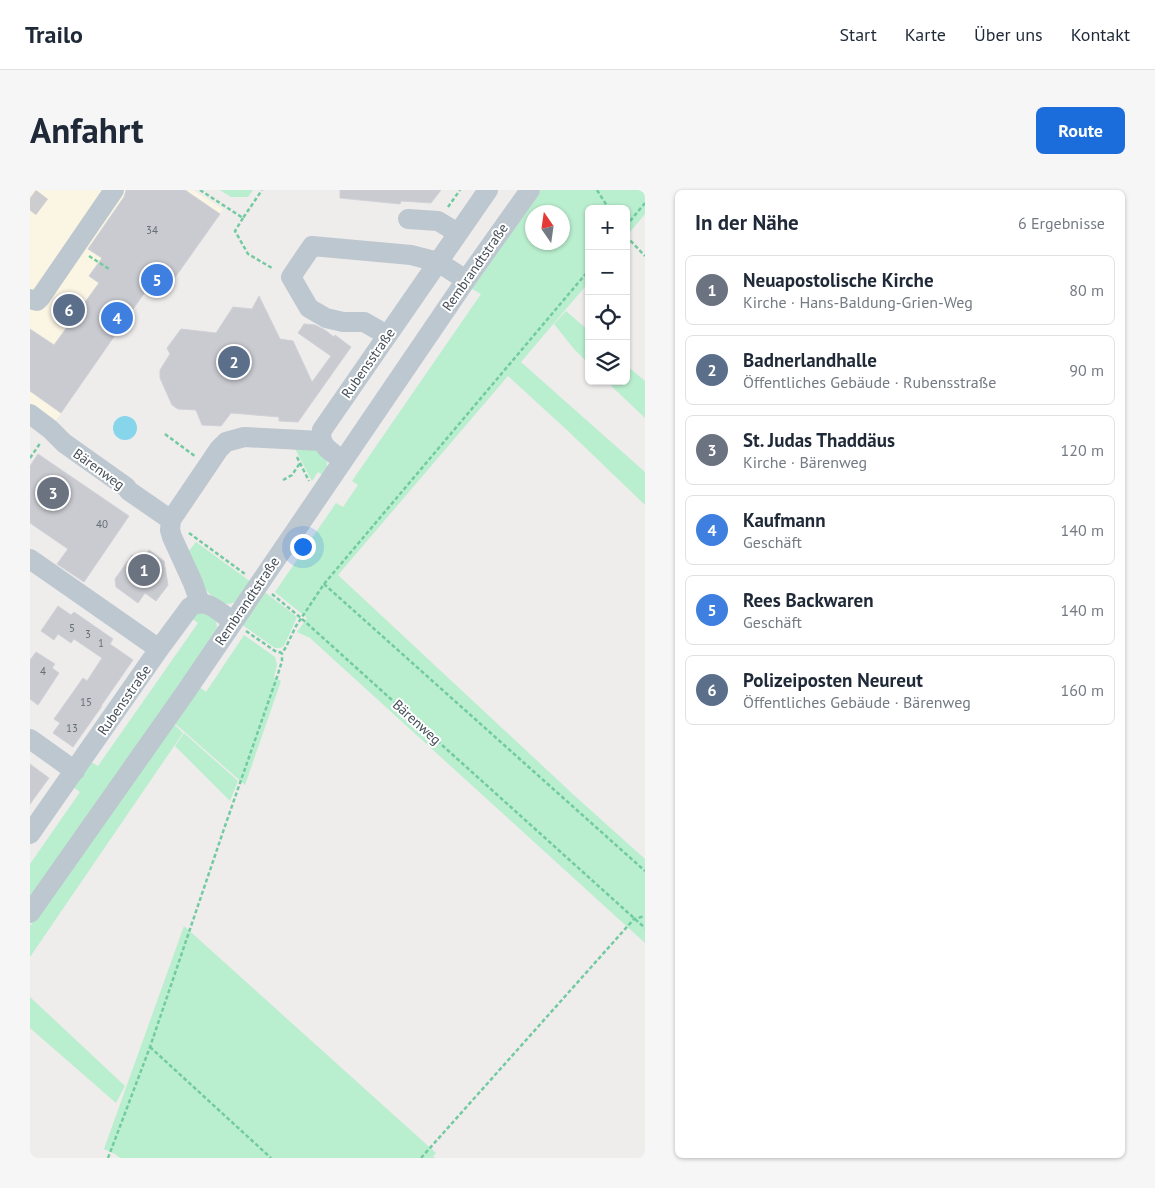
<!DOCTYPE html>
<html lang="de">
<head>
<meta charset="utf-8">
<style>
  body { margin:0; font-family:"PT Sans",sans-serif; background:#f6f6f7; color:#1f2937 }
  .controls { position:absolute; right:15px; top:15px; display:grid; overflow:hidden; border-radius:8px; box-shadow:0 1px 4px #0004 }
  .controls button { width:45px; height:45px; display:grid; place-items:center; padding:0; border:0; border-bottom:1px solid #e0e1e3; background:#fff; color:#1f2937; font:25px sans-serif }
  .compass { position:absolute; left:495px; top:15px; width:45px; height:45px; border-radius:50%; background:#fff; box-shadow:0 1px 4px #0004; rotate:347deg }
  .you { position:absolute; left:272px; top:356px; width:18px; height:18px; margin:-12px; border:4px solid #fff; border-radius:50%; background:#1a73e8; box-shadow:0 0 0 8px #1a73e833 }
  .badge { display:grid; place-items:center; width:32px; height:32px; border-radius:50%; background:#1a6ddb; color:#fff; font-size:16px; font-weight:700 }
  .pin { position:absolute; translate:-50% -50%; border:2px solid #fff; box-shadow:0 1px 5px #0006 }
  .list { margin:0; padding:0; list-style:none }
  h2 { display:flex; justify-content:space-between; align-items:center; height:65px; margin:0; padding:0 20px; font-size:21px }
  h2 small { font-size:16px; font-weight:400; color:#747a83 }
  .list li { display:grid; grid-template-columns:32px 1fr auto; gap:15px; align-items:center; box-sizing:border-box; height:70px; margin:0 10px 10px; padding:0 10px; border:1px solid #e0e1e3; border-radius:8px }
  .list b { display:block; font-size:19px; white-space:nowrap }
  .list p { margin:0; font-size:16px; white-space:nowrap; color:#747a83 }
  .list em { font-size:16px; font-style:normal; color:#747a83 }
  .icon { flex:none; width:28px; height:28px; fill:none; stroke:currentColor; stroke-width:2; stroke-linecap:round; stroke-linejoin:round }
  .map { position:relative; flex:none; width:615px; height:968px; overflow:hidden; border-radius:8px }
  header { display:flex; align-items:center; gap:30px; box-sizing:border-box; height:70px; padding:0 25px; background:#fff; border-bottom:1px solid #e0e1e3 }
  header strong { font-size:24px }
  nav { display:flex; gap:28px; margin-inline-start:auto; font-size:18px }
  .intro { display:flex; align-items:center; justify-content:space-between; box-sizing:border-box; height:120px; padding:0 30px }
  h1 { margin:0; font-size:35px }
  .button { padding:12px 22px; border-radius:8px; background:#1a6ddb; color:#fff; font-size:18px; font-weight:700 }
  main { display:flex; gap:30px; padding:0 30px }
  aside { flex:1; background:#fff; border-radius:8px; box-shadow:0 1px 4px #0004 }
  .map>svg:first-child { display:block }
  .commercial { fill:#fbf5e4 }
  .green { fill:#b9eece; fill-rule:evenodd }
  .water { fill:#87d5ea }
  .building { fill:#c9cbd1; stroke:#d0d2d8 }
  .lines { fill:none; stroke-linecap:round; stroke-linejoin:round }
  .minor-tunnel { stroke:#cdcdcf; stroke-width:20; stroke-dasharray:20 10; stroke-linecap:butt }
  .path { stroke:#72cba0; stroke-width:2.5; stroke-dasharray:4 2.5; stroke-linecap:butt }
  .minor { stroke:#bdc7cf; stroke-width:20 }
  .labels { text-anchor:middle; stroke-width:4; stroke-linejoin:round; paint-order:stroke }
  .number-label { font-size:11px; fill:#666e77 }
  .street-label { font-size:14px; fill:#454f59; stroke:#fff }
</style>
</head>
<body>
<header>
<strong>Trailo</strong>
<nav><a>Start</a><a>Karte</a><a>Über uns</a><a>Kontakt</a></nav>
</header>
<div class="intro"><h1>Anfahrt</h1><a class="button">Route</a></div>
<main>
<div class="map">
<svg width="615" height="968" viewBox="0 0 615 968">
  <rect width="100%" height="100%" fill="#efecec"/>
  <path class="commercial" d="M 0,0 L 163,0 L 193,19 L 134,103 L 121,102 L 117,100 L 25,232 L 0,214 Z"/>
  <path class="green" d="M 190,0 L 223,0 L 218,7 L 201,7 Z
    M 511,0 L 615,0 L 615,24 L 596,47 L 596,19 L 559,19 L 559,92 L 491,172 L 615,282 L 615,315 L 538,241 L 478,186 L 308,385 L 546,607 L 615,669 L 615,753 L 280,448 L 267,442 L 277,428 L 245,402 L 306,313 L 313,317 L 328,295 L 322,291 L 451,104 L 442,99 ZM 502,22 L 532,22 L 532,52 L 502,52 Z
    M 536,121 L 559,141 L 559,174 L 544,159 L 524,134 Z
    M 596,175 L 615,191 L 615,228 L 576,191 L 596,191 Z
    M 263,255 L 286,258 L 297,272 L 297,282 L 294,286 L 288,282 L 282,291 Z
    M 166,352 L 221,392 C 216,398 210,410 203,413 C 181,420 163,379 156,365 Z
    M 231,402 L 236,403 L 267,427 L 254,456 L 250,458 L 245,458 L 211,434 Z
    M 169,422 L 186,429 L 187,438 L 185,443 L 0,709 L 0,674 L 50,602 L 42,596 L 60,571 L 68,576 L 168,433 L 160,427 Z
    M 214,445 L 245,467 L 247,475 L 244,487 L 251,491 L 215,595 L 141,530 L 167,495 L 176,502 Z
    M 141,531 L 153,543 L 0,767 L 0,736 Z
    M 154,543 L 208,591 L 200,611 L 145,556 Z
    M 154,736 L 406,963 L 403,966 L 405,968 L 90,968 L 85,964 L 74,959 Z
    M 0,807 L 95,896 L 86,913 L 0,838 Z"/>
  <path class="water" d="M83 238a12 12 0 1 1 24 0a12 12 0 1 1-24 0Z"/>
  <path class="building" d="M 96,0 L 155,0 L 190,24 L 134,103 L 115,102 L 31,223 L 0,201 L 0,139 L 24,155 L 69,93 L 59,86 L 72,68 L 58,59 L 94,7 Z
    M 310,0 L 411,0 L 401,13 L 371,11 L 370,14 L 310,8 Z
    M 229,106 L 250,149 L 263,151 L 282,192 L 301,166 L 268,143 L 274,134 L 285,135 L 295,140 L 304,147 L 305,145 L 321,157 L 268,232 L 249,231 L 249,227 L 201,223 L 191,236 L 172,235 L 166,220 L 148,219 L 142,215 L 130,188 L 130,180 L 140,164 L 137,158 L 151,139 L 186,143 L 203,117 L 222,119 Z
    M 8,264 L 99,326 L 54,392 L 27,374 L 38,359 L 0,333 L 0,276 Z
    M 119,360 L 134,371 L 138,395 L 126,411 L 115,403 L 108,413 L 86,397 L 85,389 L 102,365 L 111,371 Z
    M 28,416 L 41,425 L 44,422 L 83,449 L 80,454 L 103,470 L 71,516 L 72,516 L 43,557 L 23,543 L 30,533 L 24,529 L 53,488 L 57,491 L 72,468 L 44,449 L 41,453 L 28,444 L 24,450 L 11,441 Z
    M 6,462 L 25,474 L 22,478 L 29,483 L 8,515 L 0,509 L 0,470 Z
    M 0,574 L 19,588 L 0,614 Z"/>
  <g class="lines">
    <path class="minor-tunnel" d="M 0,8 L 12,17"/>
    <path class="path" d="M 170,0 L 213,28 L 232,0
      M 567,0 L 579,19
      M 418,17 L 430,0
      M 213,28 L 205,41 L 218,64 L 242,78
      M 596,36 L 615,13
      M 596,46 L 615,66
      M 59,66 L 79,79
      M 135,244 L 166,267
      M 267,267 L 279,291
      M 0,268 L 11,252
      M 253,290 L 262,285 L 270,273
      M 159,343 L 215,384
      M 294,394 L 615,681
      M 242,404 L 271,428 L 615,738
      M 216,441 L 245,461 L 252,463 L 256,457 L 266,436 L 294,394 L 559,80
      M 120,857 L 241,968
      M 78,968 L 120,857 L 195,636 L 247,487 L 252,471 L 252,463
      M 391,968 L 604,729 L 615,726"/>
    <path class="minor" d="M 378,29 L 408,31 L 428,43
      M 0,109 L 7,111 L 10,108 L 84,0
      M 357,145 L 334,132 L 313,132 L 296,128 L 279,118 L 261,87 L 282,56 L 381,65 L 408,72 L 436,90
      M 0,224 L 20,239 L 34,253 L 96,297 L 99,301 L 141,330
      M 313,271 C 301,261 288,256 292,240 L 458,0
      M 0,369 L 129,459
      M 170,413 L 163,393 L 142,347 L 140,340 L 141,330 L 189,259 L 196,252 L 214,247 L 291,251
      M 0,549 L 45,581
      M 0,644 L 129,459 L 160,417 C 175,406 191,423 203,432
      M 0,723 L 155,503 L 436,90 L 500,0"/>
  </g>
  <g class="labels">
    <g class="number-label">
      <text x="122" y="44">34</text>
      <text x="72" y="338">40</text>
      <text x="42" y="442">5</text>
      <text x="58" y="448">3</text>
      <text x="71" y="457">1</text>
      <text x="13" y="485">4</text>
      <text x="56" y="516">15</text>
      <text x="42" y="542">13</text>
    </g>
    <g class="street-label">
      <text transform="translate(445 77) rotate(-55)" y="5">Rembrandtstraße</text>
      <text transform="translate(338 173) rotate(-55)" y="5">Rubensstraße</text>
      <text transform="translate(69 279) rotate(36)" y="5">Bärenweg</text>
      <text transform="translate(217 411) rotate(-56)" y="5">Rembrandtstraße</text>
      <text transform="translate(94 510) rotate(-55)" y="5">Rubensstraße</text>
      <text transform="translate(387 532) rotate(42)" y="5">Bärenweg</text>
    </g>
  </g>
</svg>
<div class="controls">
<button>+</button>
<button>−</button>
<button><svg class="icon" aria-label="locate" viewBox="0 0 24 24"><circle cx="12" cy="12" r="6"/><path d="M12 2v4M12 18v4M2 12h4M18 12h4"/></svg></button>
<button><svg class="icon" aria-label="layers" viewBox="0 0 24 24"><path d="M12 4l9 5-9 5-9-5zM3 14l9 5 9-5"/></svg></button>
</div>
<svg class="compass" viewBox="-18 -18 36 36"><path d="M0-13l5 13h-10z" fill="#e53935"/><path d="M0 13l5-13h-10z" fill="#747a83"/></svg>
<div class="you"></div>
<div class="pin badge" style="left:114px;top:380px;background:#6b7280">1</div>
<div class="pin badge" style="left:204px;top:172px;background:#5c6f8a">2</div>
<div class="pin badge" style="left:23px;top:303px;background:#6b7280">3</div>
<div class="pin badge" style="left:87px;top:128px;background:#3f7fe0">4</div>
<div class="pin badge" style="left:127px;top:90px;background:#3f7fe0">5</div>
<div class="pin badge" style="left:39px;top:120px;background:#5c6f8a">6</div>
</div>
<aside>
<h2>In der Nähe<small>6 Ergebnisse</small></h2>
<ul class="list">
<li><span class="badge" style="background:#6b7280">1</span><div><b>Neuapostolische Kirche</b><p>Kirche · Hans-Baldung-Grien-Weg</p></div><em>80 m</em></li>
<li><span class="badge" style="background:#5c6f8a">2</span><div><b>Badnerlandhalle</b><p>Öffentliches Gebäude · Rubensstraße</p></div><em>90 m</em></li>
<li><span class="badge" style="background:#6b7280">3</span><div><b>St. Judas Thaddäus</b><p>Kirche · Bärenweg</p></div><em>120 m</em></li>
<li><span class="badge" style="background:#3f7fe0">4</span><div><b>Kaufmann</b><p>Geschäft</p></div><em>140 m</em></li>
<li><span class="badge" style="background:#3f7fe0">5</span><div><b>Rees Backwaren</b><p>Geschäft</p></div><em>140 m</em></li>
<li><span class="badge" style="background:#5c6f8a">6</span><div><b>Polizeiposten Neureut</b><p>Öffentliches Gebäude · Bärenweg</p></div><em>160 m</em></li>
</ul>
</aside>
</main>
</body>
</html>
